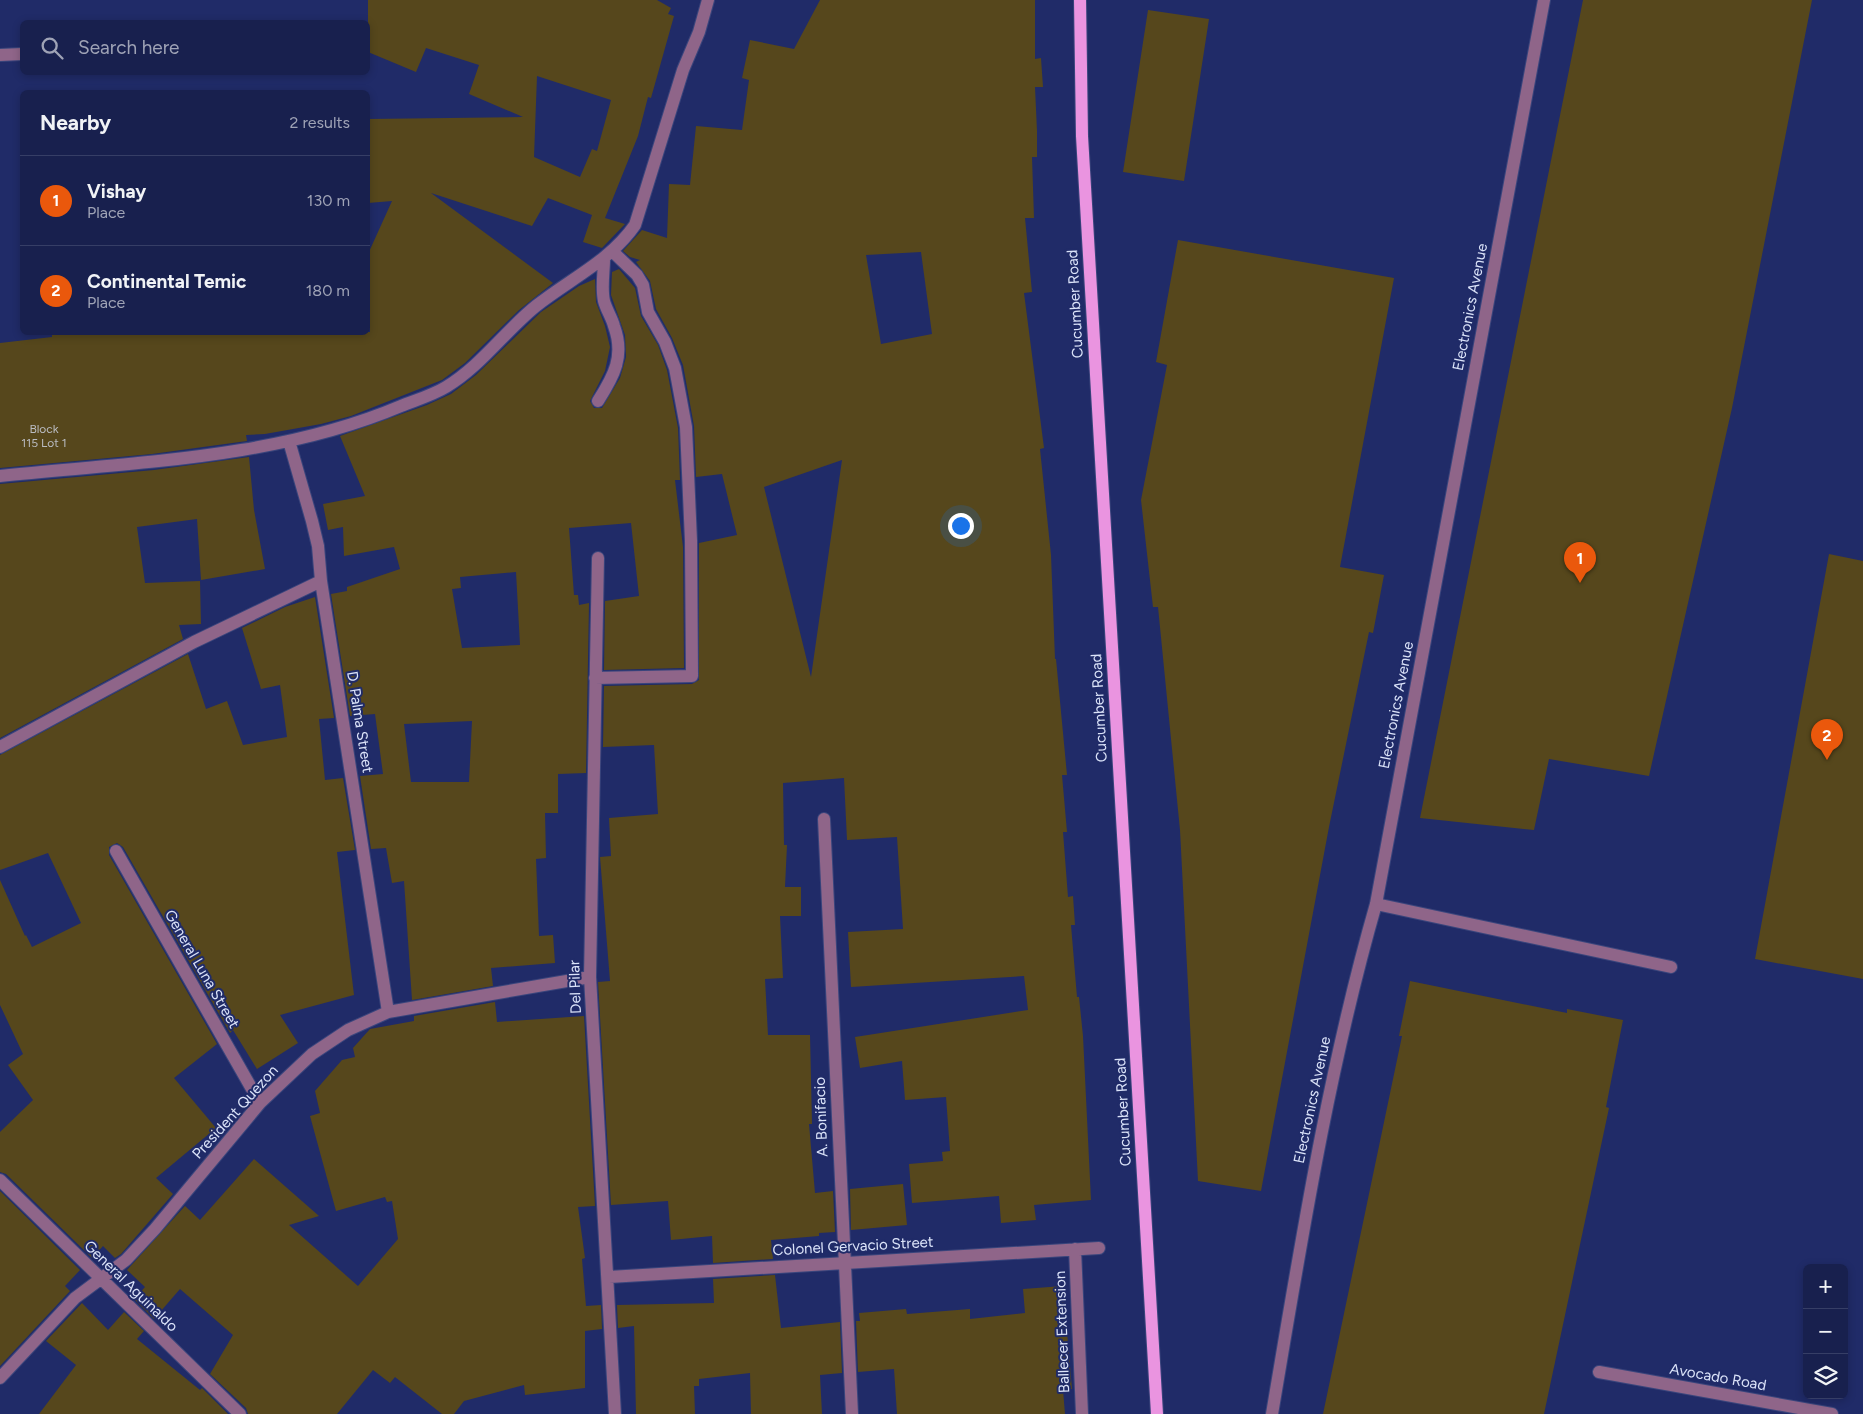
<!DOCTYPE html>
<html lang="en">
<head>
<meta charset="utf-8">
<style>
  body { margin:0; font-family:Figtree,sans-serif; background:#212855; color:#f1f3f6 }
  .controls { position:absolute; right:15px; bottom:15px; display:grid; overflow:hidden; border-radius:8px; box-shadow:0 2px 8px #0003 }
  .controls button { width:45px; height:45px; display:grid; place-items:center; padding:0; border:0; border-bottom:1px solid #363e66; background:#18204e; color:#f1f3f6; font:25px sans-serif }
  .you { position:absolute; left:960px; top:525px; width:18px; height:18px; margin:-12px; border:4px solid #fff; border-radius:50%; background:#1a73e8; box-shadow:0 0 0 8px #1a73e833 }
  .badge { display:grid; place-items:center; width:32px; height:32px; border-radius:50%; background:#ea580c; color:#fff; font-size:16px; font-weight:700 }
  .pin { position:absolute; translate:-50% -41px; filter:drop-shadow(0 1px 2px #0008) }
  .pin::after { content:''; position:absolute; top:26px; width:18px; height:15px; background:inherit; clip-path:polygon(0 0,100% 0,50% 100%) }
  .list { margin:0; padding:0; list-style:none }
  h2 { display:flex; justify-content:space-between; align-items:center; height:65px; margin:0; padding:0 20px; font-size:21px }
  h2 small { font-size:16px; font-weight:400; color:#9fa3b6 }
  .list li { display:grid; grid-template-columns:32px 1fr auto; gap:15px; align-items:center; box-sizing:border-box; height:90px; padding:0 20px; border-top:1px solid #363e66 }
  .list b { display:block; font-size:19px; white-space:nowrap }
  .list p { margin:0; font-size:16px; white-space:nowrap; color:#9fa3b6 }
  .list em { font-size:16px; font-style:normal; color:#9fa3b6 }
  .icon { flex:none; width:28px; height:28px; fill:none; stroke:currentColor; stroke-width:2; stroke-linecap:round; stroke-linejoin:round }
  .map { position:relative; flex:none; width:1863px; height:1414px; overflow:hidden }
  .search { position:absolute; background:#18204e; box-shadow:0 2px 8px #0003; left:20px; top:20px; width:350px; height:55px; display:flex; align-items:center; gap:12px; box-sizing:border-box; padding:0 18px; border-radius:8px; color:#9fa3b6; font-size:19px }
  .panel { position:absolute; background:#18204e; box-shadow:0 2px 8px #0003; left:20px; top:90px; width:350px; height:245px; border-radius:8px }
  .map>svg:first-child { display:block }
  .building { fill:#56471c; fill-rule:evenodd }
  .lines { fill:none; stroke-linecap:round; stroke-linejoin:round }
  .minor-casing { stroke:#3a457c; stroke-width:14 }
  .major-casing { stroke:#3a457c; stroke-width:14 }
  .minor { stroke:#8f6589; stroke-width:12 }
  .major { stroke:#ea94e0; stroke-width:12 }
  .labels { text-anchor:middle; stroke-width:4; stroke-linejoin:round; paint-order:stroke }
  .number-label { font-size:12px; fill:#babcc2 }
  .street-label { font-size:15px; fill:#dbe3f9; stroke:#202b68 }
</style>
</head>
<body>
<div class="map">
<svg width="1863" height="1414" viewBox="0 0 1863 1414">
  <rect width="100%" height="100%" fill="#202b68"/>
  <path class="building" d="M 368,0 L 657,0 L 671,8 L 668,14 L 674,16 L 651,98 L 648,97 L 638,136 L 605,218 L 625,224 L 602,248 L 583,242 L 592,215 L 548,198 L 532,226 L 431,193 L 553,283 L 519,310 L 465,363 L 442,380 L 351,416 L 321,424 L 265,434 L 246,435 L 247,441 L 152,454 L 0,468 L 0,343 L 52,337 L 52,332 L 370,332 L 368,254 L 392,201 L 368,203 L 368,119 L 523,117 L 469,94 L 479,65 L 426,48 L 416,72 L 368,52 ZM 537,76 L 611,100 L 597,151 L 592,149 L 580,177 L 534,157 Z
    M 820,0 L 1035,0 L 1035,59 L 1041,58 L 1043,87 L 1035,87 L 1037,131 L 1037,157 L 1032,157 L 1034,218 L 1025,218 L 1032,292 L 1024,293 L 1044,448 L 1040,449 L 1051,555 L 1055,659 L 1056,659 L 1067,775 L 1062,775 L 1067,832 L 1063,832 L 1068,897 L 1073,896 L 1075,925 L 1071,925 L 1077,997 L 1079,997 L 1083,1036 L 1091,1200 L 1034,1205 L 1036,1220 L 1001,1223 L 999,1196 L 912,1203 L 909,1164 L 943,1161 L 942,1152 L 950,1151 L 946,1097 L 905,1100 L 902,1061 L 860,1068 L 855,1037 L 1028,1010 L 1024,976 L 851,987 L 848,932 L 903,929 L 897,837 L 847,840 L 844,778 L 783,783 L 784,845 L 787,845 L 785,887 L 801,887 L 801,916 L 780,916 L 783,978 L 765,979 L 768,1035 L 810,1035 L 812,1124 L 809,1124 L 815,1193 L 833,1191 L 835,1232 L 819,1233 L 819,1236 L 771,1240 L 773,1259 L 713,1263 L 712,1236 L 671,1240 L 668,1201 L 611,1205 L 598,982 L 610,981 L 600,857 L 611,856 L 609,818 L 658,814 L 654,745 L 603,747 L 604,686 L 692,684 L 699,680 L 699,543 L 737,535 L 722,474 L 696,477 L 694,426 L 683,365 L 672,338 L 656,309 L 650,281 L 636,262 L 640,260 L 630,257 L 623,251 L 642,230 L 667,238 L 669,184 L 690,185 L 696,126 L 742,130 L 749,80 L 742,78 L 750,40 L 794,49 ZM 921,252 L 932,334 L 881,344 L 866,255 ZM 842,460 L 811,677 L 764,487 Z
    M 1583,0 L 1812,0 L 1732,408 L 1649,776 L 1549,759 L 1534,830 L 1420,818 Z
    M 1148,10 L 1209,19 L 1184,181 L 1123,172 Z
    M 1178,240 L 1394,278 L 1340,567 L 1384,575 L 1373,633 L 1369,632 L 1329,827 L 1261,1191 L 1198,1181 L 1180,830 L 1158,607 L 1153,607 L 1141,500 L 1167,365 L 1156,362 Z
    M 619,269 L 635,288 L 641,316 L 658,345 L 667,370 L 678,428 L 680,480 L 675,480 L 683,547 L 684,668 L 604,670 L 605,601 L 639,596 L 631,523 L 569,528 L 574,595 L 578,595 L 579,605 L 589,603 L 586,773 L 558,774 L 558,813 L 545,813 L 546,858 L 536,859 L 539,936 L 553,935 L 555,963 L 491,968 L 493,986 L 412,1000 L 404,881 L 392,883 L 386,848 L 371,849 L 360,776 L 383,774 L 375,714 L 350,716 L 331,594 L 347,591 L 347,587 L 400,569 L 394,547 L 344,556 L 343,527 L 328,530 L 323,504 L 365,496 L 340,436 L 427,405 L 451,394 L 476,375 L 541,312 L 579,286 L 595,279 L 596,302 L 605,326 L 610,347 L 605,371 L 590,401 L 594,408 L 602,408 L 620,378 L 626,357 L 625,335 L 611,295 L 612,272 ZM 516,572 L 520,645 L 462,648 L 452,589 L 461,588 L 460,577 ZM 472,721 L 469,782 L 411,782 L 404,724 Z
    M 249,457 L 254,510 L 265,569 L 201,580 L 197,519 L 137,527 L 145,583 L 200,581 L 201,624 L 179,625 L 183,639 L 0,738 L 0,484 L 154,470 Z
    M 1829,554 L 1863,561 L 1863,979 L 1755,959 Z
    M 315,597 L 334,718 L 319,719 L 325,780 L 343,778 L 355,850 L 337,852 L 354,995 L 280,1015 L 298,1043 L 257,1069 L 233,1030 L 230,1033 L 123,847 L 117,843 L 109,847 L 109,855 L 217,1044 L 174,1078 L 216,1128 L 156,1178 L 173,1194 L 121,1254 L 115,1258 L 103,1246 L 92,1258 L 6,1174 L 0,1172 L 0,1132 L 33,1100 L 8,1065 L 23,1054 L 0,1005 L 0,880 L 25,936 L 26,935 L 32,947 L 81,923 L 48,853 L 0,870 L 0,755 L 188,654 L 206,709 L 227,701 L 243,745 L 287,737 L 280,685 L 261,689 L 242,628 L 285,607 Z
    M 1410,981 L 1567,1013 L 1567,1009 L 1623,1020 L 1606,1107 L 1609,1108 L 1544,1414 L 1323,1414 L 1402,1036 L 1399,1036 Z
    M 495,1002 L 497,1022 L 584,1016 L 595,1206 L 578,1207 L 585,1258 L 582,1259 L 586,1306 L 601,1305 L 602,1329 L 585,1331 L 585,1388 L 525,1395 L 524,1385 L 464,1401 L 454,1414 L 442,1414 L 395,1377 L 390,1383 L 373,1370 L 337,1414 L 248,1414 L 246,1408 L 210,1374 L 233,1335 L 180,1289 L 154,1319 L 134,1299 L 145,1287 L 127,1270 L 185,1206 L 200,1220 L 254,1159 L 319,1216 L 289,1225 L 358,1286 L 398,1239 L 392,1201 L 387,1202 L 385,1197 L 336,1211 L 310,1116 L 320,1113 L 315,1091 L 342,1060 L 355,1057 L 353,1048 L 370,1029 L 414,1021 L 414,1016 Z
    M 903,1184 L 907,1225 L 851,1230 L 850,1189 Z
    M 0,1191 L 80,1270 L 65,1286 L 70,1291 L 0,1366 Z
    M 775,1275 L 781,1328 L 840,1322 L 842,1373 L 820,1375 L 822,1414 L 751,1414 L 750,1373 L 699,1379 L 699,1386 L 694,1386 L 695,1414 L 636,1414 L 634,1326 L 618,1328 L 617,1305 L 714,1303 L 713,1279 Z
    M 1063,1286 L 1072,1389 L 1063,1390 L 1065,1414 L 897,1414 L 894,1369 L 858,1372 L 856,1321 L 860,1321 L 859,1313 L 906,1309 L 907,1314 L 970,1309 L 970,1319 L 1025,1313 L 1023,1289 Z
    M 82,1303 L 108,1330 L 124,1312 L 144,1331 L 137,1339 L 200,1390 L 202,1388 L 228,1414 L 39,1414 L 76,1365 L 46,1341 Z"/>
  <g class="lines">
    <g class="minor-casing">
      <path id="minor" d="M 0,55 L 22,54
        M 598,401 C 614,376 625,356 614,326 C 612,318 606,309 604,301 C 601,288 604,272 604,259
        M 289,441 L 312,521 L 318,546 L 321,581 L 388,1012
        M 0,476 C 134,462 276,459 401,406 C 416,400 433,395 446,387 C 481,366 505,331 536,306 C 570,279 610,261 635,225 L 683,70 L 699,32 L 708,0
        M 598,558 L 590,977 L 615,1414
        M 595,678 L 692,676 L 691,541 L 686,427 L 675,368 L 665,342 L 648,312 L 643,285 L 637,275 L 612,251
        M 0,747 L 194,642 L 321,581
        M 824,819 L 852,1414
        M 116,851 L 260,1103
        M 1376,904 L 1671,967
        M 0,1180 L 240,1414
        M 1075,1249 L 1082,1414
        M 609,1277 L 1099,1248
        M 1599,1372 L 1832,1414
        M 0,1378 L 75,1298 L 126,1260 L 155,1229 L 260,1103 L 312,1054 L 348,1030 L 388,1012 L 590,977
        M 1272,1414 C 1301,1243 1328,1071 1376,904 L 1544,0"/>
    </g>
    <g class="major-casing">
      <path id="major" d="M 1080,0 L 1082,136 L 1157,1414"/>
    </g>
    <use href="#minor" class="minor"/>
    <use href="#major" class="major"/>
  </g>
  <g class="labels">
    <g class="number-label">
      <text x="44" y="433">Block<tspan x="44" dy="14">115 Lot 1</tspan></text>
    </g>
    <g class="street-label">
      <text transform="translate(1075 304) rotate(-93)" y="5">Cucumber Road</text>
      <text transform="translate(1470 307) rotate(-79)" y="5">Electronics Avenue</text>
      <text transform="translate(1396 705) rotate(-79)" y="5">Electronics Avenue</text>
      <text transform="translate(1099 708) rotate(-93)" y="5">Cucumber Road</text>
      <text transform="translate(360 722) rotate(81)" y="5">D. Palma Street</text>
      <text transform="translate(202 969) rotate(60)" y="5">General Luna Street</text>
      <text transform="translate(575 987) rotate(-92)" y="5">Del Pilar</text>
      <text transform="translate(1312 1100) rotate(-78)" y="5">Electronics Avenue</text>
      <text transform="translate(235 1112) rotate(-48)" y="5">President Quezon</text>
      <text transform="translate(1123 1112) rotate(-93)" y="5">Cucumber Road</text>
      <text transform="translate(821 1117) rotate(-92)" y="5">A. Bonifacio</text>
      <text transform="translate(853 1246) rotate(-3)" y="5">Colonel Gervacio Street</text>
      <text transform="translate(131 1286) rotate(44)" y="5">General Aguinaldo</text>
      <text transform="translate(1062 1332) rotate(-92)" y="5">Ballecer Extension</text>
      <text transform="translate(1718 1377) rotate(10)" y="5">Avocado Road</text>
    </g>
  </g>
</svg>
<div class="controls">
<button>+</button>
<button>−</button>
<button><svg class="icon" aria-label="layers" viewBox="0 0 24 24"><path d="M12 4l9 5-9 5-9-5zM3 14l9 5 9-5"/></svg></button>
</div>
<div class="you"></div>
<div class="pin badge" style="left:1580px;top:583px">1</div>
<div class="pin badge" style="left:1827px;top:760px">2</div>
<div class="search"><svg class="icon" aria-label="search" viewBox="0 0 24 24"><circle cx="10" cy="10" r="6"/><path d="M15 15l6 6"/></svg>Search here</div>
<section class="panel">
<h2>Nearby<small>2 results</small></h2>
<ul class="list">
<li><span class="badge">1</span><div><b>Vishay</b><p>Place</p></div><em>130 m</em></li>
<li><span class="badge">2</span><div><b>Continental Temic</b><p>Place</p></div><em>180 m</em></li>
</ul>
</section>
</div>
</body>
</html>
